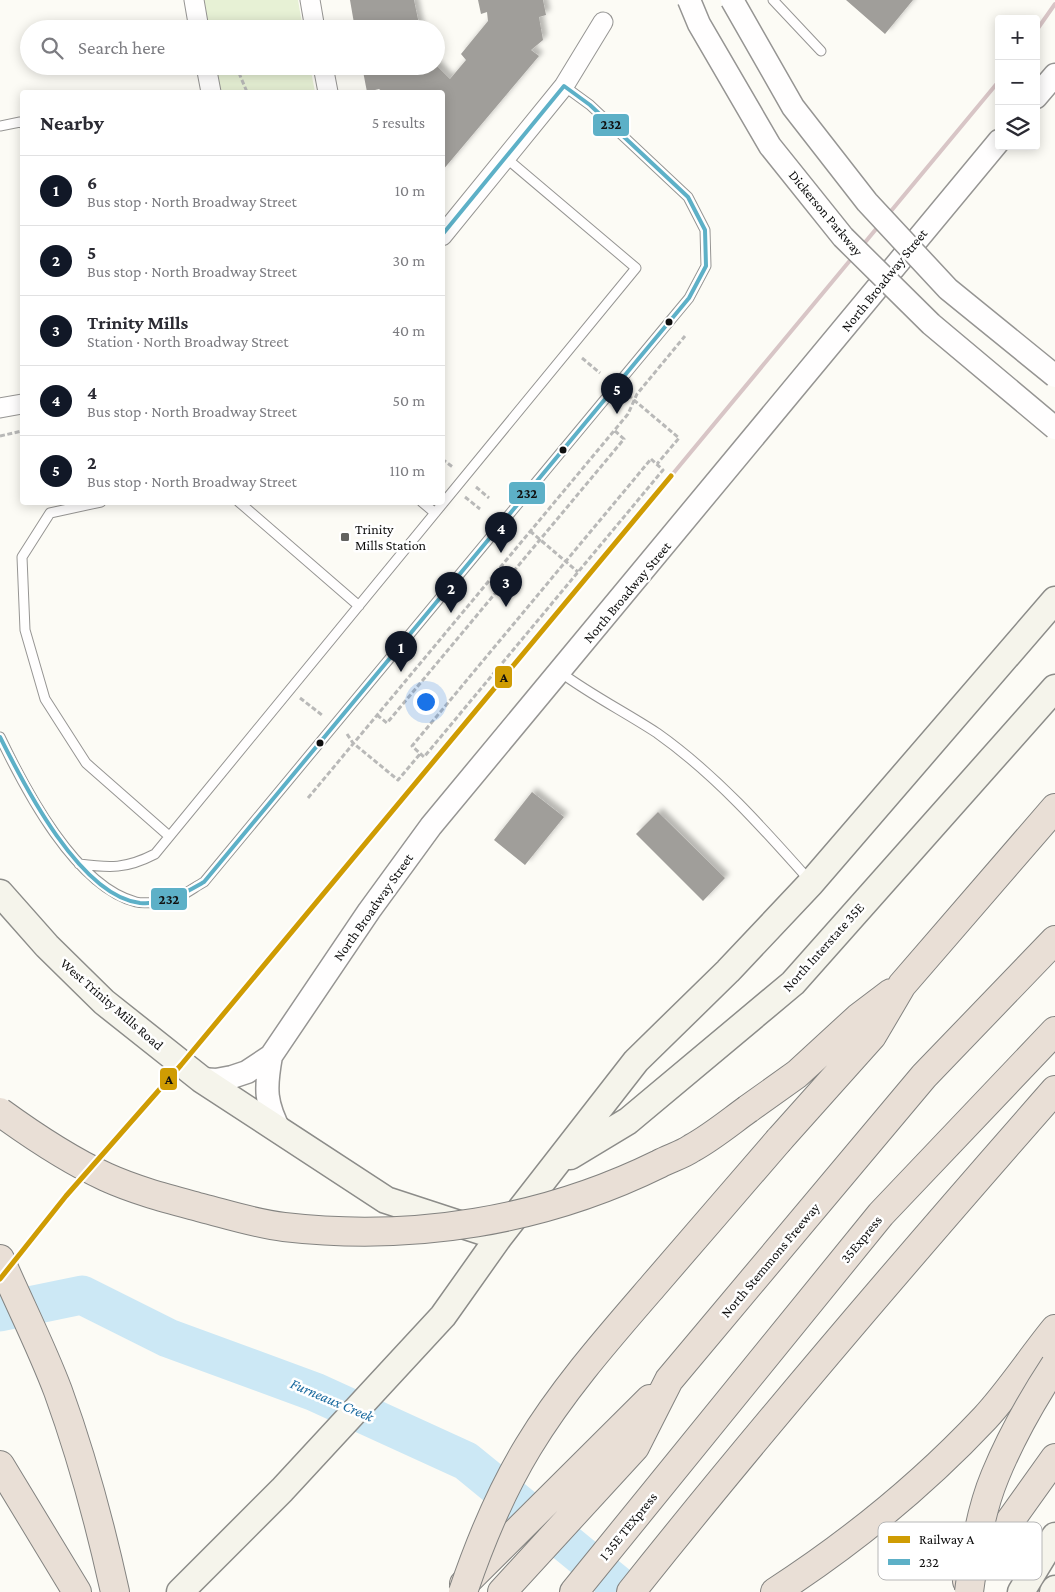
<!DOCTYPE html>
<html lang="en">
<head>
<meta charset="utf-8">
<style>
  body { margin:0; font-family:"Crimson Pro",serif; background:#f7f7f7; color:#2b2b33 }
  .controls { position:absolute; right:15px; top:15px; display:grid; overflow:hidden; border-radius:5px; box-shadow:0 2px 12px #0003 }
  .controls button { width:45px; height:45px; display:grid; place-items:center; padding:0; border:0; border-bottom:1px solid #e1e1e2; background:#fff; color:#2b2b33; font:25px sans-serif }
  .you { position:absolute; left:425px; top:701px; width:18px; height:18px; margin:-12px; border:4px solid #fff; border-radius:50%; background:#1a73e8; box-shadow:0 0 0 8px #1a73e833 }
  .badge { display:grid; place-items:center; width:32px; height:32px; border-radius:50%; background:#111827; color:#fff; font-size:16px; font-weight:700 }
  .pin { position:absolute; translate:-50% -41px; filter:drop-shadow(0 1px 2px #0008) }
  .pin::after { content:''; position:absolute; top:26px; width:18px; height:15px; background:inherit; clip-path:polygon(0 0,100% 0,50% 100%) }
  .list { margin:0; padding:0; list-style:none }
  h2 { display:flex; justify-content:space-between; align-items:center; height:65px; margin:0; padding:0 20px; font-size:21px }
  h2 small { font-size:16px; font-weight:400; color:#7c7c81 }
  .list li { display:grid; grid-template-columns:32px 1fr auto; gap:15px; align-items:center; box-sizing:border-box; height:70px; padding:0 20px; border-top:1px solid #e1e1e2 }
  .list b { display:block; font-size:19px; white-space:nowrap }
  .list p { margin:0; font-size:16px; white-space:nowrap; color:#7c7c81 }
  .list em { font-size:16px; font-style:normal; color:#7c7c81 }
  .icon { flex:none; width:28px; height:28px; fill:none; stroke:currentColor; stroke-width:2; stroke-linecap:round; stroke-linejoin:round }
  .map { position:relative; flex:none; width:1055px; height:1592px; overflow:hidden }
  .search { position:absolute; background:#fff; box-shadow:0 2px 12px #0003; left:20px; top:20px; width:425px; height:55px; display:flex; align-items:center; gap:12px; box-sizing:border-box; padding:0 18px; border-radius:28px; color:#7c7c81; font-size:19px }
  .panel { position:absolute; background:#fff; box-shadow:0 2px 12px #0003; left:20px; top:90px; width:425px; height:415px; border-radius:5px }
  .map>svg:first-child { display:block }
  .green { fill:#e7f1d5 }
  .lines { fill:none; stroke-linecap:round; stroke-linejoin:round }
  .river { stroke:#cce8f5; stroke-width:39 }
  .building { fill:#a09e9a; filter:url(#shadow) }
  .service-casing { stroke:#969593; stroke-width:11 }
  .minor-casing { stroke:#969593; stroke-width:21 }
  .tertiary-casing { stroke:#969593; stroke-width:25 }
  .secondary-casing { stroke:#8c8c89; stroke-width:29 }
  .motorway-casing { stroke:#838380; stroke-width:30 }
  .path { stroke:#b9b9b8; stroke-width:3; stroke-dasharray:5 2.5; stroke-linecap:butt }
  .service { stroke:#fffefe; stroke-width:9 }
  .minor { stroke:#fffefe; stroke-width:19 }
  .tertiary { stroke:#fffefe; stroke-width:22 }
  .secondary { stroke:#f5f4eb; stroke-width:26 }
  .motorway { stroke:#e9dfd6; stroke-width:28 }
  .rail { stroke:#d8c5c6; stroke-width:4 }
  .tertiary-bridge-casing { stroke:#969593; stroke-width:25; stroke-linecap:butt }
  .motorway-bridge-casing { stroke:#838380; stroke-width:30; stroke-linecap:butt }
  .tertiary-bridge { stroke:#fffefe; stroke-width:22 }
  .motorway-bridge { stroke:#e9dfd6; stroke-width:28 }
  .bus-1-casing { stroke:#fff; stroke-width:8 }
  .bus-1 { stroke:#5db0c7; stroke-width:4 }
  .rail-1-casing { stroke:#fff; stroke-width:9 }
  .rail-1 { stroke:#cf9c03; stroke-width:5 }
  .bus-dot { fill:#0f0f0f; stroke:#fff; stroke-width:2 }
  .poi-dot { fill:#626260; stroke:#fff; stroke-width:2 }
  .labels { text-anchor:middle; stroke-width:5; stroke-linejoin:round; paint-order:stroke }
  .street-label { font-size:14px; fill:#0f0f0f; stroke:#fff }
  .poi-label { font-size:14px; fill:#0f0f0f; stroke:#fff; text-anchor:start }
  .water-label { font-size:15px; font-style:italic; fill:#1a6a9f; stroke:#fff }
  .key { fill:#fff; stroke:#b7b7b7; stroke-width:1 }
  .key-label { font-size:14px; fill:#0f0f0f }
  .line-badge { stroke:#fff; stroke-width:2 }
  .pale-badge-label { font-size:14px; text-anchor:middle; font-weight:bold; fill:#111 }
</style>
</head>
<body>
<div class="map">
<svg width="1055" height="1592" viewBox="0 0 1055 1592">
  <defs>
    <filter id="shadow"><feDropShadow dx="4.5" dy="-4.5" stdDeviation="2.5" flood-color="#0004"/></filter>
  </defs>
  <rect width="100%" height="100%" fill="#fcfbf5"/>
  <path class="green" d="M 202,0 L 298,0 L 303,29 L 207,29 Z
    M 215,66 L 310,66 L 315,92 L 220,92 Z"/>
  <g class="lines">
    <path class="river" d="M 0,1312 L 82,1295 L 168,1338 L 315,1392 L 466,1461 L 626,1592"/>
  </g>
  <path class="building" d="M 350,0 L 414,0 L 420,29 L 355,29 Z
    M 478,0 L 543,0 L 546,15 L 539,17 L 543,40 L 531,50 L 539,56 L 442,171 L 442,92 L 383,92 L 379,89 L 367,92 L 362,66 L 437,66 L 450,79 L 466,60 L 461,54 L 488,21 L 487,12 L 481,14 Z
    M 846,0 L 913,0 L 885,34 Z
    M 532,792 L 564,817 L 525,865 L 494,840 Z
    M 658,812 L 725,878 L 703,901 L 636,834 Z"/>
  <g class="lines">
    <g class="service-casing">
      <path id="service" d="M 773,0 L 821,51
        M 0,126 L 20,122 L 22,123
        M 101,502 L 50,513 L 22,557 L 25,630 L 45,699 L 86,763 L 169,836
        M 239,502 L 359,606
        M 422,502 L 435,513
        M 560,672 C 591,695 625,712 657,733 C 715,774 763,828 810,881
        M 0,737 C 25,789 75,886 136,902 C 144,904 158,902 166,901 C 178,900 193,888 204,882 L 689,298 L 706,266 L 705,230 L 688,197 L 590,105 L 564,86
        M 79,864 C 110,868 126,869 155,854 L 636,268 L 506,158"/>
    </g>
    <g class="minor-casing">
      <path id="minor" d="M 194,0 L 199,29
        M 310,0 L 315,29
        M 206,66 L 211,92
        M 323,66 L 328,92
        M 442,236 L 564,86 L 603,22
        M 0,408 L 22,404"/>
    </g>
    <g class="tertiary-casing">
      <path id="tertiary" d="M 1036,97 L 1055,75
        M 271,1056 C 265,1089 265,1103 281,1133
        M 201,1079 L 216,1080 L 232,1077 L 247,1072 L 271,1056 L 369,911 L 431,826 L 999,141"/>
    </g>
    <g class="secondary-casing">
      <path id="secondary" d="M 0,893 L 47,946 L 104,1002 L 201,1079 L 386,1200 L 499,1237 L 636,1061 L 728,971 L 811,883 L 1055,600
        M 570,1156 L 628,1121 L 793,983 L 1055,688
        M 180,1592 L 282,1490 L 443,1316 L 499,1237
        M 1021,1592 L 1055,1536
        M 1053,1592 L 1055,1589"/>
    </g>
    <g class="motorway-casing">
      <path id="motorway" d="M 748,1109 L 797,1074 L 858,1018 L 891,993
        M 779,1140 L 872,1036 L 902,985 L 1055,808
        M 0,1259 C 19,1303 41,1346 58,1391 C 82,1457 100,1524 115,1592
        M 0,1465 L 77,1592
        M 967,1581 L 1055,1458
        M 464,1584 L 650,1399
        M 502,1592 L 635,1447 L 669,1380 L 924,1076 L 1055,940
        M 574,1592 L 881,1214 L 1055,1031
        M 631,1592 C 767,1421 910,1255 1055,1090
        M 775,1592 C 852,1542 922,1485 985,1418 C 1010,1391 1032,1357 1055,1329"/>
    </g>
    <path class="path" d="M 236,66 L 247,92
      M 582,358 L 600,373
      M 628,395 L 679,438 L 657,464
      M 0,436 L 22,431
      M 442,459 L 454,468
      M 651,459 L 663,470 L 424,757 L 412,746 Z
      M 476,487 L 489,498
      M 465,497 L 480,509
      M 530,531 L 578,572
      M 300,698 L 322,715
      M 377,715 L 387,723 L 624,439 L 614,430
      M 347,734 L 353,743 L 398,780 L 420,754
      M 308,798 L 628,414 L 637,394 L 685,336"/>
    <use href="#service" class="service"/>
    <use href="#minor" class="minor"/>
    <use href="#tertiary" class="tertiary"/>
    <use href="#secondary" class="secondary"/>
    <use href="#motorway" class="motorway"/>
    <path class="rail" d="M 1036,31 L 1055,4
      M 671,476 L 999,81"/>
    <g class="tertiary-bridge-casing">
      <path id="tertiary-bridge" d="M 689,0 L 699,24 L 770,146 L 843,237 L 931,324 L 1055,428
        M 732,0 L 793,107 L 867,202 L 948,289 L 1055,376"/>
    </g>
    <g class="motorway-bridge-casing">
      <path id="motorway-bridge" d="M 0,1112 C 33,1136 69,1160 106,1177 C 137,1191 169,1199 202,1208 C 229,1215 257,1224 284,1227 C 413,1242 543,1221 659,1164 C 670,1158 682,1155 692,1148 C 712,1137 730,1122 748,1109
        M 463,1592 C 480,1542 500,1493 528,1447 C 563,1389 609,1337 653,1286 C 695,1237 737,1189 779,1140
        M 969,1592 C 974,1554 980,1512 995,1476 C 1011,1437 1032,1400 1055,1365"/>
    </g>
    <use href="#tertiary-bridge" class="tertiary-bridge"/>
    <use href="#motorway-bridge" class="motorway-bridge"/>
    <g class="bus-1-casing">
      <path id="bus-1" d="M 0,737 C 24,785 80,896 140,903 C 165,905 183,894 204,882 L 689,298 L 706,266 L 705,230 L 688,197 L 590,105 L 564,86 L 442,235"/>
    </g>
    <use href="#bus-1" class="bus-1"/>
    <g class="rail-1-casing">
      <path id="rail-1" d="M 0,1279 L 66,1196 L 181,1065 L 671,476"/>
    </g>
    <use href="#rail-1" class="rail-1"/>
  </g>
  <g class="bus-dot">
    <circle cx="669" cy="322" r="4.5"/>
    <circle cx="563" cy="450" r="4.5"/>
    <circle cx="320" cy="743" r="4.5"/>
  </g>
  <rect class="poi-dot" x="340" y="532" width="10" height="10" rx="2.5"/>
  <g class="labels">
    <g class="street-label">
      <text transform="translate(826 213) rotate(50)" y="5">Dickerson Parkway</text>
      <text transform="translate(884 280) rotate(-51)" y="5">North Broadway Street</text>
      <text transform="translate(627 592) rotate(-50)" y="5">North Broadway Street</text>
      <text transform="translate(373 907) rotate(-55)" y="5">North Broadway Street</text>
      <text transform="translate(823 947) rotate(-48)" y="5">North Interstate 35E</text>
      <text transform="translate(112 1004) rotate(41)" y="5">West Trinity Mills Road</text>
      <text transform="translate(861 1239) rotate(-51)" y="5">35Express</text>
      <text transform="translate(770 1260) rotate(-50)" y="5">North Stemmons Freeway</text>
      <text transform="translate(628 1526) rotate(-51)" y="5">I 35E TEXpress</text>
    </g>
    <g class="poi-label">
      <text x="355" y="534">Trinity<tspan x="355" dy="16">Mills Station</tspan></text>
    </g>
    <g class="water-label">
      <text transform="translate(332 1400) rotate(23)" y="5">Furneaux Creek</text>
    </g>
  </g>
  <rect x="878" y="1522" width="164" height="58" rx="8" class="key"/>
  <rect x="888" y="1536" width="22" height="7" fill="#cf9c03"/>
  <rect x="888" y="1559" width="22" height="6" fill="#5db0c7"/>
  <g class="key-label">
    <text x="919" y="1544">Railway A</text>
    <text x="919" y="1567">232</text>
  </g>
  <g class="line-badge">
    <rect x="592" y="113" width="38" height="24" rx="5" fill="#5db0c7"/>
    <rect x="508" y="481" width="38" height="24" rx="5" fill="#5db0c7"/>
    <rect x="494" y="665" width="19" height="24" rx="5" fill="#cf9c03"/>
    <rect x="150" y="887" width="38" height="24" rx="5" fill="#5db0c7"/>
    <rect x="159" y="1067" width="19" height="24" rx="5" fill="#cf9c03"/>
  </g>
  <g class="pale-badge-label">
    <text x="611" y="129">232</text>
    <text x="527" y="498">232</text>
    <text x="504" y="682">A</text>
    <text x="169" y="904">232</text>
    <text x="169" y="1084">A</text>
  </g>
</svg>
<div class="controls">
<button>+</button>
<button>−</button>
<button><svg class="icon" aria-label="layers" viewBox="0 0 24 24"><path d="M12 4l9 5-9 5-9-5zM3 14l9 5 9-5"/></svg></button>
</div>
<div class="you"></div>
<div class="pin badge" style="left:401px;top:672px">1</div>
<div class="pin badge" style="left:451px;top:613px">2</div>
<div class="pin badge" style="left:506px;top:607px">3</div>
<div class="pin badge" style="left:501px;top:553px">4</div>
<div class="pin badge" style="left:617px;top:414px">5</div>
<div class="search"><svg class="icon" aria-label="search" viewBox="0 0 24 24"><circle cx="10" cy="10" r="6"/><path d="M15 15l6 6"/></svg>Search here</div>
<section class="panel">
<h2>Nearby<small>5 results</small></h2>
<ul class="list">
<li><span class="badge">1</span><div><b>6</b><p>Bus stop · North Broadway Street</p></div><em>10 m</em></li>
<li><span class="badge">2</span><div><b>5</b><p>Bus stop · North Broadway Street</p></div><em>30 m</em></li>
<li><span class="badge">3</span><div><b>Trinity Mills</b><p>Station · North Broadway Street</p></div><em>40 m</em></li>
<li><span class="badge">4</span><div><b>4</b><p>Bus stop · North Broadway Street</p></div><em>50 m</em></li>
<li><span class="badge">5</span><div><b>2</b><p>Bus stop · North Broadway Street</p></div><em>110 m</em></li>
</ul>
</section>
</div>
</body>
</html>
